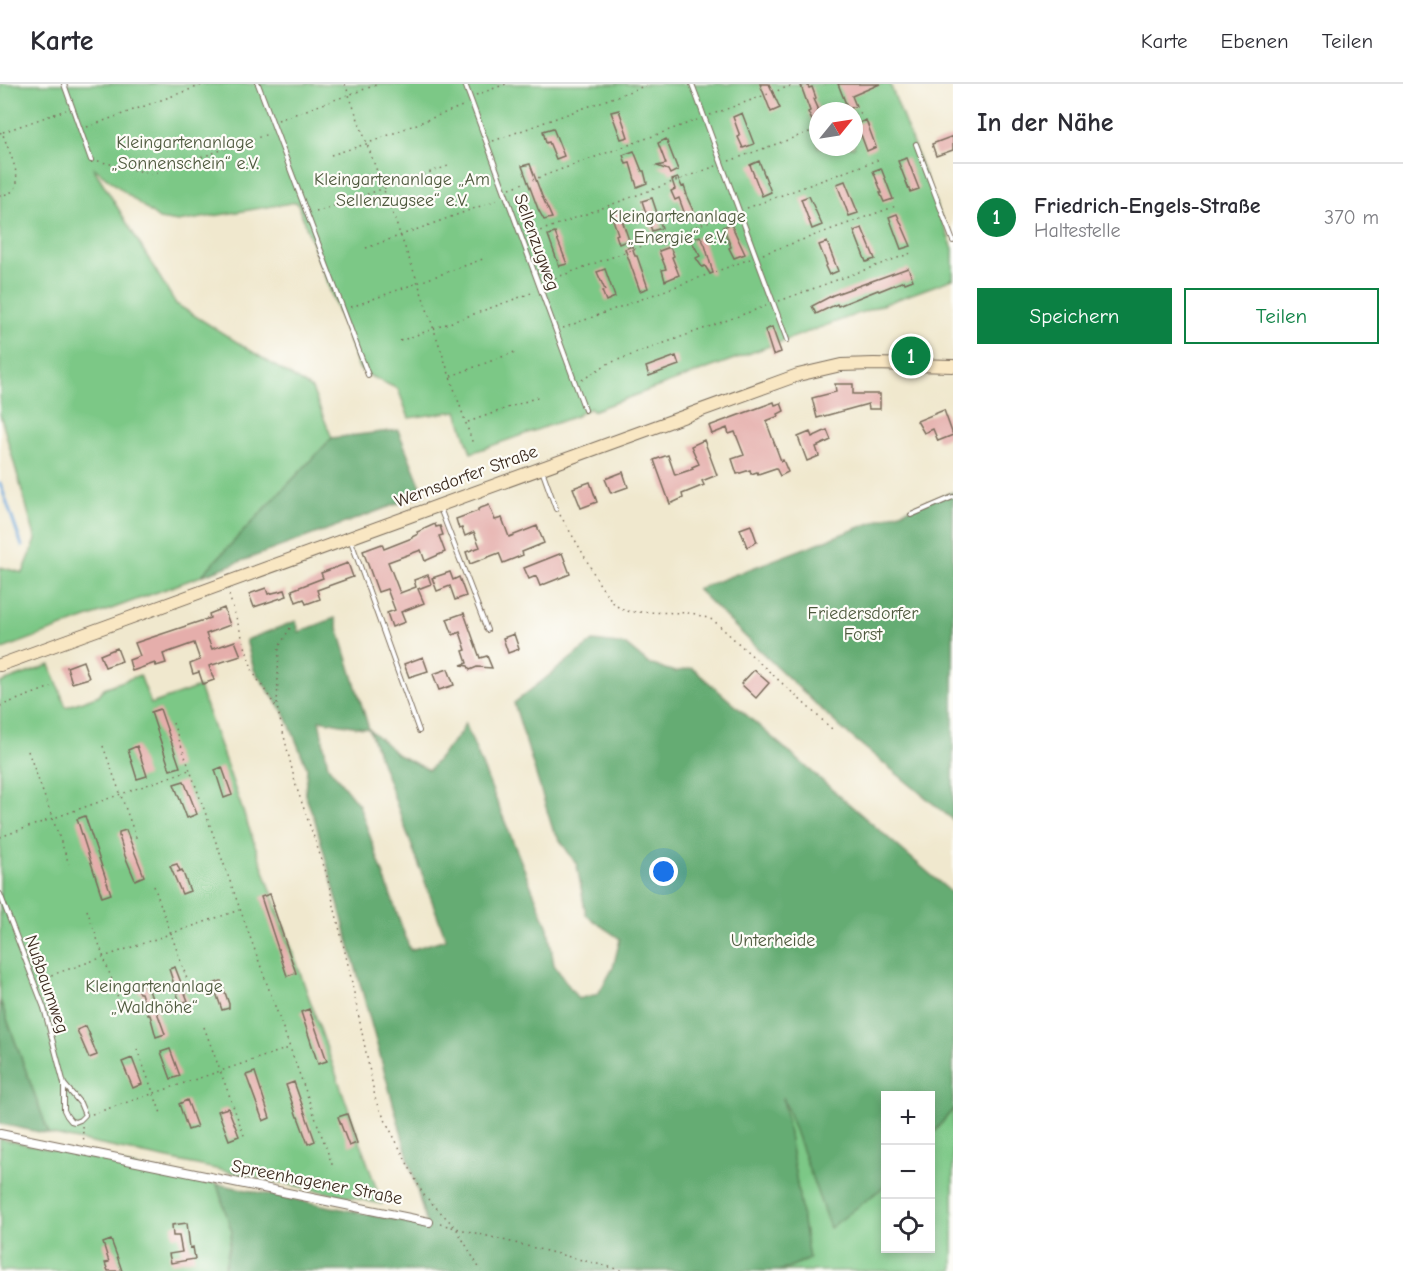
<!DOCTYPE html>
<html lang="de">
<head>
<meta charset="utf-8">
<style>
  body { margin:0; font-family:"Comic Neue",sans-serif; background:#f7f7f7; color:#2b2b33 }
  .controls { position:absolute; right:18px; bottom:18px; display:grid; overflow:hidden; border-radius:0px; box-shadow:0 3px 9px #0003 }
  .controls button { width:54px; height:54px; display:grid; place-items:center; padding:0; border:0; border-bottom:2px solid #e1e1e2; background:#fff; color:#2b2b33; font:30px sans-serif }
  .compass { position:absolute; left:809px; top:18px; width:54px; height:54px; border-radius:50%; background:#fff; box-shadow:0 3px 9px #0003; rotate:60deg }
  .you { position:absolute; left:664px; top:788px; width:21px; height:21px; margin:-15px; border:4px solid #fff; border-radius:50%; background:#1a73e8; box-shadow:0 0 0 9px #1a73e833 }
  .badge { display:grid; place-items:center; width:39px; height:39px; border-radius:50%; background:#0b8043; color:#fff; font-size:20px; font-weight:700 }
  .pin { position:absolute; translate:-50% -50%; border:3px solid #fff; box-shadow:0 2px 6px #0006 }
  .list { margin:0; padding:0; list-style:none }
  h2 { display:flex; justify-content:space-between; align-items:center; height:78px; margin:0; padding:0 24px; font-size:26px }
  h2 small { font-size:20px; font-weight:400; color:#7c7c81 }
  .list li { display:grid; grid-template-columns:39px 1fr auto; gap:18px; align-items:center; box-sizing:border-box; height:108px; padding:0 24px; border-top:2px solid #e1e1e2 }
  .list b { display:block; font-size:22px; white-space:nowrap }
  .list p { margin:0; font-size:20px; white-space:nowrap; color:#7c7c81 }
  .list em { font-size:20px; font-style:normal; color:#7c7c81 }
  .actions { display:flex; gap:12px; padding:18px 24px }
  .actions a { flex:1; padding:14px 0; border:2px solid #0b8043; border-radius:0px; text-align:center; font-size:21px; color:#0b8043 }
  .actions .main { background:#0b8043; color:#fff }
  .icon { flex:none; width:33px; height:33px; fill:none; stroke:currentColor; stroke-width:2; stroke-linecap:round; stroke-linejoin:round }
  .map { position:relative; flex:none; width:953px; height:1187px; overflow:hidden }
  header { display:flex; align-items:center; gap:36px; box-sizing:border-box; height:84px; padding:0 30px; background:#fff; border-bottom:2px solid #e1e1e2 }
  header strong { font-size:28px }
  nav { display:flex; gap:33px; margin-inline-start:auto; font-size:21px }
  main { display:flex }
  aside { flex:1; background:#fff }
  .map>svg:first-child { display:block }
  .green { fill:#7cc886; stroke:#5c7952; stroke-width:1.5; fill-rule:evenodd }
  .forest { fill:#65ac73; stroke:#506b48; stroke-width:1.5; fill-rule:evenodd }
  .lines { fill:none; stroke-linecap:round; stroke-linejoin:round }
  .stream { stroke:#66a3d8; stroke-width:3 }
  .building { fill:#e5aeab }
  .lane-casing { stroke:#7a6c5c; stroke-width:6 }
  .street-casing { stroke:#7a6c5c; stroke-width:10 }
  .secondary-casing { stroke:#7a6c5c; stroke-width:14 }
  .path { stroke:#7a6c5c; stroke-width:1.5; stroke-dasharray:1.5 4.5; stroke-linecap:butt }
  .lane { stroke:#fff; stroke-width:4 }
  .street { stroke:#fff; stroke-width:8 }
  .secondary { stroke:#f9e7c3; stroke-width:12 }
  .labels { text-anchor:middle; stroke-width:4.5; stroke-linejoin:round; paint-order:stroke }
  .park-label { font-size:18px; fill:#4e593d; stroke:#fdfcf7 }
  .street-label { font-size:18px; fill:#3b2a1e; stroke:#fdfcf7 }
</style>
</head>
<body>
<header>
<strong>Karte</strong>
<nav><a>Karte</a><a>Ebenen</a><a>Teilen</a></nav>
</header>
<main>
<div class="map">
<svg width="953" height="1187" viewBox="0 0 953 1187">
  <rect width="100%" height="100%" fill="#fdfcf7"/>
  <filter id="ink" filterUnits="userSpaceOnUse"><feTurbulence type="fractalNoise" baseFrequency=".0167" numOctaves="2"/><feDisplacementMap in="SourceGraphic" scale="12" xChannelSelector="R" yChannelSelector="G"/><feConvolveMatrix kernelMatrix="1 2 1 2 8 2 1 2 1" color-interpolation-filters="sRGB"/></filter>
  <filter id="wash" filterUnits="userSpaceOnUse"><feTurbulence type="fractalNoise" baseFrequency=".008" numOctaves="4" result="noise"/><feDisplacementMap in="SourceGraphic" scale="24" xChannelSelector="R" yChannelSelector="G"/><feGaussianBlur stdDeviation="1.35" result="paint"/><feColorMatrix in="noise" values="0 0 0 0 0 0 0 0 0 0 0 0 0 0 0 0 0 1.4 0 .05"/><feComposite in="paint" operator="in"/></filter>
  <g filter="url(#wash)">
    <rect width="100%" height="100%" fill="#f0e8ce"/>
    <path class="green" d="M 0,0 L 890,0 L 953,165 L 953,195 L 592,327 L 591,324 L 579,329 L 579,331 L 471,369 L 457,327 L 409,334 L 398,305 L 368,291 L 359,284 L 297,118 L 178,138 L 159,135 L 93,83 L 176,220 L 312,305 L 332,354 L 201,492 L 0,566 L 0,483 L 23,489 L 36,456 L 0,330 ZM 818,27 L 854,27 L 854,63 L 818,63 Z
      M 50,581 L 66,623 L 99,611 L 104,604 L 140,591 L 151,620 L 199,603 L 382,1120 L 49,1050 L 0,916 L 0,599 Z
      M 782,1008 L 830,1143 L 885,1102 L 886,1164 L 930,1164 L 931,1052 L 953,1025 L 953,1187 L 779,1187 L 809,1175 Z
      M 0,1055 L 217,1100 L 232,1148 L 224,1187 L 0,1187 Z"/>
    <path class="forest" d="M 398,346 L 424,410 L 201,492 L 332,354 Z
      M 953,408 L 953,736 L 841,644 L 755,562 L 697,505 Z
      M 335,534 L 369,645 L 398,671 L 429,686 L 461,648 L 465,639 L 548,844 L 554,881 L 578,915 L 598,910 L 613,884 L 620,855 L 586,831 L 577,781 L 553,746 L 514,619 L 593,557 L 626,561 L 649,580 L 675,588 L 692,584 L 953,810 L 953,1025 L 931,1052 L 930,1012 L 886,1012 L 885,1102 L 830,1144 L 783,1013 L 809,1175 L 779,1187 L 224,1187 L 232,1148 L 217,1100 L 427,1142 L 315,736 L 305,711 L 307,684 L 286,632 L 254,586 L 246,556 L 296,537 L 299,548 ZM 319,636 L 369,645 L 446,855 L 410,866 L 359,721 L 328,682 Z
      M 0,916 L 49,1050 L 0,1040 Z"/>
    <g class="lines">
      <path class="stream" d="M 0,399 L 22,462"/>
    </g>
    <g id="blocks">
      <path class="building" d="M 760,0 L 769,0 L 780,24 L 771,28 Z
        M 807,0 L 809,4 L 812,3 L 816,14 L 814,15 L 818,24 L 818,49 L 808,28 L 810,27 L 801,2 Z
        M 838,0 L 880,0 L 852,12 L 856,22 L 848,25 Z
        M 619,26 L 628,53 L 621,55 L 611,28 Z
        M 742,29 L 754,60 L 743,64 L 738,53 L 740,52 L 733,33 Z
        M 866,36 L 876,63 L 867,67 L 861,51 L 858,52 L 854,42 L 854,41 Z
        M 553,44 L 564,72 L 556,75 L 549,58 L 546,59 L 543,47 Z
        M 953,52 L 953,66 L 936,72 L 932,60 Z
        M 666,55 L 678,86 L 670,90 L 668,86 L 657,82 L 666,80 L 658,59 Z
        M 634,67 L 642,87 L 644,87 L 647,99 L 637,103 L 630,79 L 626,80 L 623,71 Z
        M 907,74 L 919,105 L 910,108 L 898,77 Z
        M 759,77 L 771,108 L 762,112 L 750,81 Z
        M 530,80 L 542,112 L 552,134 L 544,136 L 538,125 L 522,82 Z
        M 881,84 L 893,115 L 884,118 L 880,109 L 882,109 L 873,87 Z
        M 678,94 L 682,103 L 684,102 L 687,111 L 686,111 L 696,133 L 687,136 L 679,114 L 675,116 L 671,107 L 675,105 L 672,96 Z
        M 845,97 L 858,129 L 849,132 L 837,100 Z
        M 809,112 L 822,141 L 812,145 L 801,115 Z
        M 652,114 L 662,144 L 652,147 L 642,117 Z
        M 621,126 L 624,135 L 622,136 L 629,156 L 619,160 L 616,151 L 618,150 L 611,130 Z
        M 897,130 L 911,162 L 901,165 L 889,133 Z
        M 731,140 L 745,170 L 734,174 L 729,164 L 731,163 L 723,143 Z
        M 862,144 L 875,175 L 866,178 L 854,147 Z
        M 555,149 L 567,180 L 559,182 L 548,151 Z
        M 700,152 L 705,161 L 713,189 L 710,190 L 705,182 L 702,183 L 696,174 L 700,172 L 691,156 Z
        M 827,158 L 838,187 L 829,191 L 825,182 L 827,181 L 819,161 Z
        M 632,162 L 635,172 L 637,172 L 648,204 L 640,207 L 625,165 Z
        M 670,163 L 674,172 L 672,173 L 679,191 L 665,197 L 662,186 L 666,185 L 659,167 Z
        M 908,184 L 913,196 L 905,199 L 904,197 L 879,207 L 878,206 L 838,222 L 837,220 L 816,230 L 812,222 L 833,211 Z
        M 605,185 L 615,213 L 606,217 L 602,207 L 605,206 L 597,188 Z
        M 772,243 L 781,268 L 773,271 L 765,246 Z
        M 676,272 L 679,281 L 649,292 L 646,283 Z
        M 835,300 L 853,300 L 853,310 L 880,310 L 880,325 L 869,325 L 868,320 L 817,334 L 812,314 L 836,308 Z
        M 774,318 L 775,321 L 781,319 L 784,327 L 778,330 L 779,332 L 766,337 L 781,377 L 783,376 L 788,388 L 780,392 L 776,384 L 758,390 L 757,388 L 751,390 L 750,386 L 737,390 L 732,375 L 744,371 L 735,348 L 729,350 L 727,344 L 712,350 L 709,342 Z
        M 944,326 L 953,351 L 938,357 L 933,345 L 924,349 L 917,337 Z
        M 827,346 L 831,356 L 816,363 L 819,372 L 807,377 L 798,353 L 810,348 L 812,353 Z
        M 704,356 L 717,391 L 702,397 L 704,401 L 682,410 L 683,414 L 670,420 L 654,376 L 668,371 L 675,391 L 693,385 L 692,383 L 699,380 L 691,362 Z
        M 623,388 L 628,403 L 611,409 L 605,395 Z
        M 590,398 L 597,418 L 581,424 L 573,404 Z
        M 489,421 L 495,436 L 502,434 L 509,453 L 537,442 L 544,459 L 522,468 L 523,471 L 503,479 L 499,469 L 470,480 L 466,468 L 480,463 L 474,448 L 465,452 L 462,444 L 459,445 L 456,435 L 478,427 L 478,425 Z
        M 435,440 L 436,443 L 440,442 L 443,451 L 439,452 L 445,468 L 425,477 L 421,466 L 388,478 L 400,509 L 416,503 L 414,496 L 428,491 L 431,500 L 418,505 L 424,519 L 401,528 L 405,538 L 392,543 L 387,529 L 395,526 L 387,505 L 378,508 L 363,467 L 382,460 L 384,465 L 412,454 L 412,453 L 418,450 L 417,448 Z
        M 751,441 L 757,458 L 747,463 L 740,445 Z
        M 562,469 L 570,490 L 540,502 L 536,492 L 529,495 L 524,484 Z
        M 348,479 L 353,493 L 317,506 L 320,515 L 306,520 L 304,515 L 296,518 L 292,506 L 323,494 L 321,489 Z
        M 450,488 L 453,496 L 459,493 L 466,512 L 455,516 L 450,502 L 437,507 L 432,494 Z
        M 266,504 L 268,510 L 285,506 L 287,512 L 254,523 L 249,510 Z
        M 224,524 L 230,541 L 206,550 L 212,565 L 235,557 L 241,572 L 209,582 L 214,596 L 203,600 L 199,588 L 193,590 L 190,580 L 200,576 L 194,559 L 163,570 L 166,579 L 156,582 L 155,579 L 132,587 L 129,576 L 140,572 L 135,559 L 210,534 L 209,530 Z
        M 464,529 L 480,574 L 487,572 L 492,584 L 477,583 L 470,586 L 468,582 L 461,581 L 467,579 L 463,567 L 466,566 L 460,548 L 453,551 L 447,535 Z
        M 514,550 L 519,565 L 508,569 L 503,554 Z
        M 117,564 L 122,577 L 105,583 L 100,571 Z
        M 423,573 L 428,587 L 409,593 L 404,580 Z
        M 83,577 L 89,594 L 72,599 L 67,583 Z
        M 448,585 L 454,601 L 439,606 L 433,590 Z
        M 754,586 L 769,599 L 756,614 L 741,600 Z
        M 160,625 L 180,683 L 170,686 L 151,628 Z
        M 137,662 L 147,692 L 137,695 L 128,666 Z
        M 222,683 L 232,711 L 224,714 L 215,686 Z
        M 184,697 L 197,730 L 187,734 L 174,700 Z
        M 85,732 L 111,810 L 102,813 L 77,735 Z
        M 126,746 L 144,792 L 135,796 L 125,772 L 119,752 L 119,748 Z
        M 177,780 L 180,787 L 177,788 L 182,786 L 190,807 L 182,810 L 170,782 Z
        M 270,810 L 274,822 L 273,822 L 296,889 L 287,892 L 261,813 Z
        M 175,883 L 188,917 L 180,919 L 169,885 Z
        M 221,897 L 229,920 L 229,924 L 222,926 L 213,900 Z
        M 146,898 L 165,950 L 156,953 L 150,931 L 148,931 L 141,909 L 139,909 L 136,902 Z
        M 309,925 L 327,977 L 318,980 L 301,928 Z
        M 86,942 L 90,951 L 89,951 L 97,971 L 89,974 L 77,946 Z
        M 170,965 L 180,992 L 171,995 L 161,968 Z
        M 132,974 L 142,1000 L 133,1004 L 122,978 Z
        M 255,988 L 270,1034 L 263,1037 L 246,991 Z
        M 294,998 L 315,1057 L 308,1060 L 298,1033 L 297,1033 L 286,1001 Z
        M 187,1016 L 197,1043 L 188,1046 L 179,1020 Z
        M 228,1024 L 239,1052 L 229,1056 L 218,1027 Z
        M 347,1030 L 357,1059 L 349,1062 L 338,1033 Z
        M 187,1139 L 190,1164 L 193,1163 L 195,1175 L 171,1179 L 169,1170 L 182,1168 L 179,1152 L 173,1152 L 172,1141 Z
        M 111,1156 L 118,1175 L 122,1187 L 108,1187 L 105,1179 L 109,1178 L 103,1159 Z"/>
    </g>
  </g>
  <g filter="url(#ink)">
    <use href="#blocks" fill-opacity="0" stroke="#7a6c5c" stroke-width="1.5"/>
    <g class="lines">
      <g class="lane-casing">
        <path id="lane" d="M 64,0 L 91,76
          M 258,0 L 368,291
          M 465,0 L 585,326
          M 692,0 L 787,256
          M 916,60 L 953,157
          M 542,386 L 556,425
          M 440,424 L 487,546
          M 911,431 L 953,413
          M 351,457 L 419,647
          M 0,810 L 44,924 L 64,1000 L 64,1026 L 67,1032 L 71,1037 L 75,1038 L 80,1036 L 85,1031 L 80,1019 L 64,1000"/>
      </g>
      <g class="street-casing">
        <path id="street" d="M 0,1050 L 429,1138"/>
      </g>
      <g class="secondary-casing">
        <path id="secondary" d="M 0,581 L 798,291 L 841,281 L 874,280 L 953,282"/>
      </g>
      <path class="path" d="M 345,0 L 418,199 L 473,360
        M 476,11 L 506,0
        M 710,31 L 796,0
        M 854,31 L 863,28
        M 278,36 L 379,0
        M 87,43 L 205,0
        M 3,48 L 66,26
        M 0,49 L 2,48 C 6,60 21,91 16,103 C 13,109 6,110 0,112
        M 493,57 L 650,0
        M 331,71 L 366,60 L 465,21
        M 98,77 L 152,90 L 268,50
        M 729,77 L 818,45
        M 510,104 L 697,36
        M 747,124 L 880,75
        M 316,128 L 451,81
        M 529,151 L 716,82
        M 366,164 L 500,115
        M 763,170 L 896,122
        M 544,198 L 732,129
        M 779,217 L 914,168
        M 351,223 L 483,175
        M 563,244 L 750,175
        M 400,257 L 534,208
        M 451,292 L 515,268
        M 582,296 L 607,280 L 766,222
        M 468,338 L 538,313
        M 560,431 L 581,466 L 600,501 L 615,521 L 625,527 L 636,528 L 692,529 L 713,536 L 832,645
        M 229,511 L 253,588 L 276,623
        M 290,544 L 279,563 L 277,623 L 296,702 L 326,788 L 350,889 L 376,1018 L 423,1110 L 456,1144 L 481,1187
        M 0,622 L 51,603
        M 173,639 L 333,1083
        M 103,662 L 137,756
        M 28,667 L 69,780
        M 0,753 L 189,686
        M 154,802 L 187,895
        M 87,826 L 120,919
        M 40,895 L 239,826
        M 204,943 L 245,1054
        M 137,965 L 162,1032
        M 92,1030 L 289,964
        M 82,1042 L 84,1058
        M 440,1140 L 625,1187"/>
      <use href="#lane" class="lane"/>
      <use href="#street" class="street"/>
      <use href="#secondary" class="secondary"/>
    </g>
  </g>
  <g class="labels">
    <g class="park-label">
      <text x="185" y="64">Kleingartenanlage<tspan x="185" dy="21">„Sonnenschein“ e.V.</tspan></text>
      <text x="402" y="101">Kleingartenanlage „Am<tspan x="402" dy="21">Sellenzugsee“ e.V.</tspan></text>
      <text x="677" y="138">Kleingartenanlage<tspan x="677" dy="21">„Energie“ e.V.</tspan></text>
      <text x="863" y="535">Friedersdorfer<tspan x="863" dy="21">Forst</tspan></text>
      <text x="773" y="862">Unterheide</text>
      <text x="154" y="908">Kleingartenanlage<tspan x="154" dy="21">„Waldhöhe“</tspan></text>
    </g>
    <g class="street-label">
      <text transform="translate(537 158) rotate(70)" y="6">Sellenzugweg</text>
      <text transform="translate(466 392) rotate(-20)" y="6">Wernsdorfer Straße</text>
      <text transform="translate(47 900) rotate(71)" y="6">Nußbaumweg</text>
      <text transform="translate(317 1098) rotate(11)" y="6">Spreenhagener Straße</text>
    </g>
  </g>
</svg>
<div class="controls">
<button>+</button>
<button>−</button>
<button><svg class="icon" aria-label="locate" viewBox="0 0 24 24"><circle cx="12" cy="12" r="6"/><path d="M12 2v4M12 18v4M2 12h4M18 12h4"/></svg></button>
</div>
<svg class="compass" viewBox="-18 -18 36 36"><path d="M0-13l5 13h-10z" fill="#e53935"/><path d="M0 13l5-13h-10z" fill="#7c7c81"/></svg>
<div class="you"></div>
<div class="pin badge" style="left:911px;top:272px">1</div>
</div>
<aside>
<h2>In der Nähe<small></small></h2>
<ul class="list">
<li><span class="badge">1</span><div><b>Friedrich-Engels-Straße</b><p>Haltestelle</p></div><em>370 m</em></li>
</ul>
<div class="actions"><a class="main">Speichern</a><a>Teilen</a></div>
</aside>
</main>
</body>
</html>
